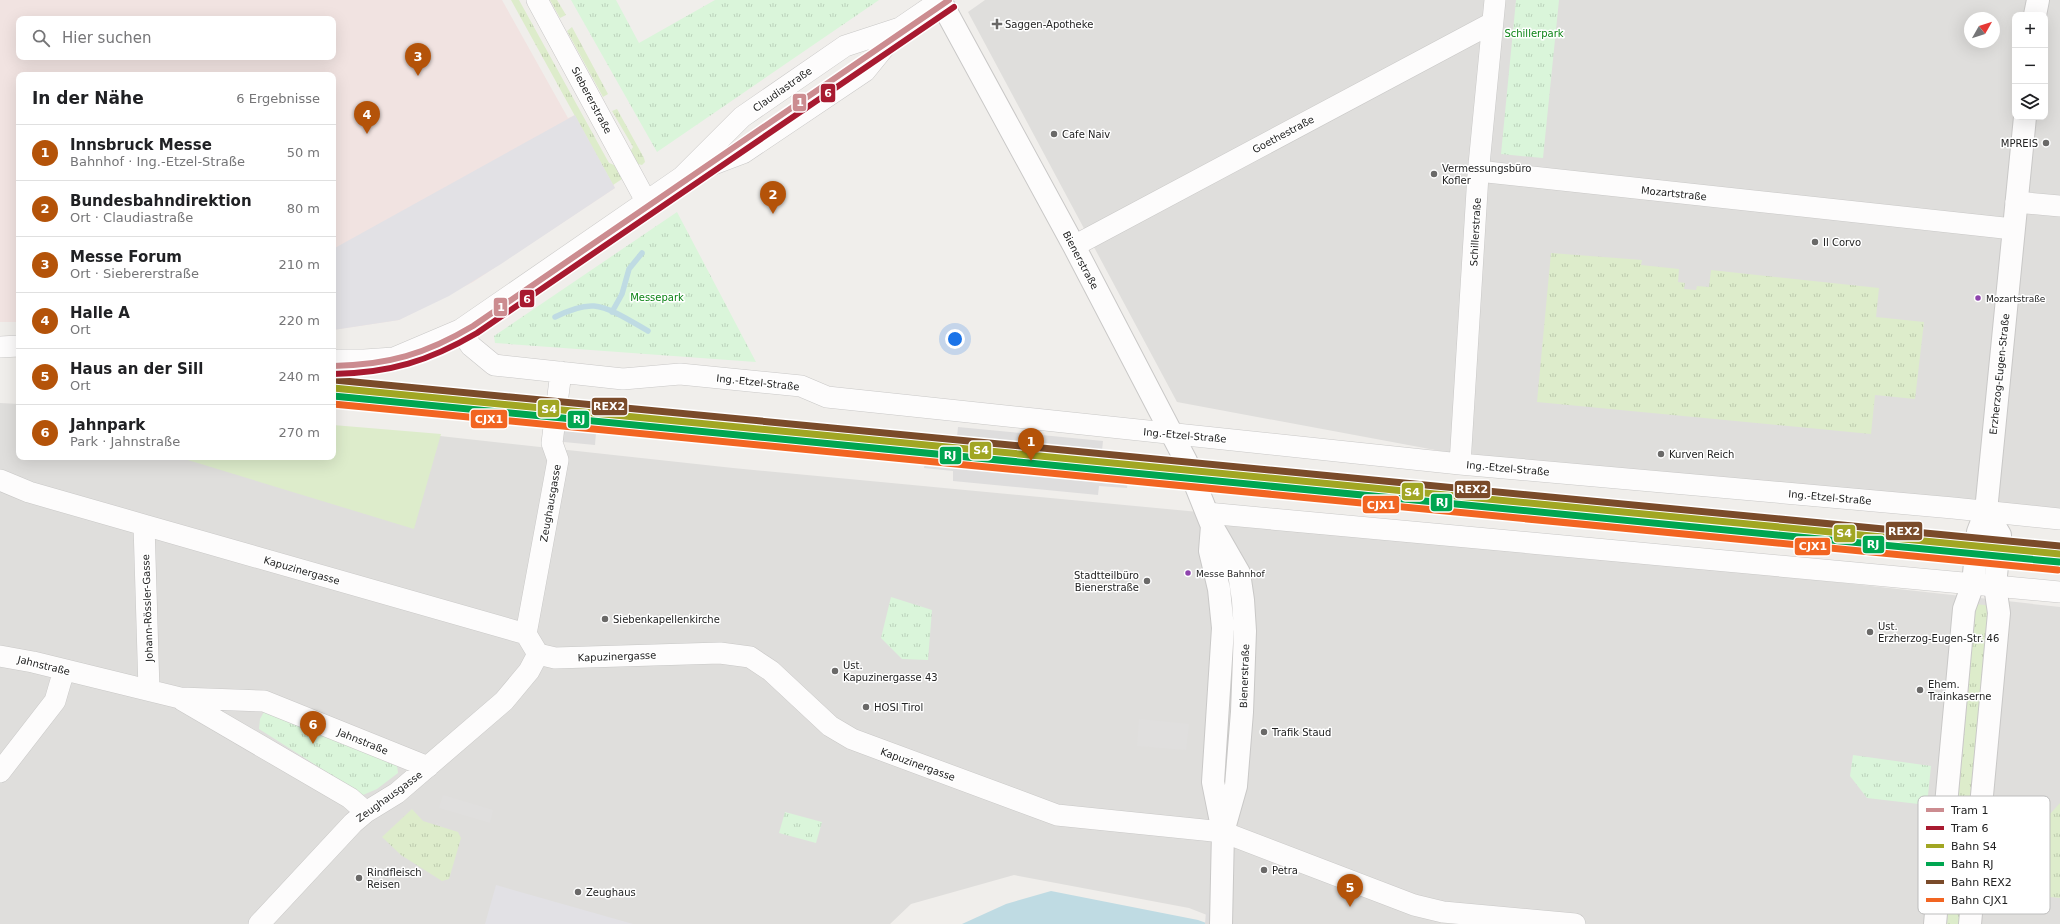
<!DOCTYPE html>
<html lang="de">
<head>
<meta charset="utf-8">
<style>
  body { margin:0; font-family:"DejaVu Sans",sans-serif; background:#f6f6f6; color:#202124 }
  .controls { position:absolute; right:12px; top:12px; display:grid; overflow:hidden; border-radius:8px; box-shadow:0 4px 16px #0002 }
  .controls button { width:36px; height:36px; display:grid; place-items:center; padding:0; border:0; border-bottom:1px solid #e0e0e0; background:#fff; color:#202124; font:20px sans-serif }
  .compass { position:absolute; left:1964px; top:12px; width:36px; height:36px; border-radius:50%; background:#fff; box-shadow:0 4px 16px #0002; rotate:51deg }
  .you { position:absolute; left:955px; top:339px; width:14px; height:14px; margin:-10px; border:3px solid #fff; border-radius:50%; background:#1a73e8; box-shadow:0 0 0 6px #1a73e833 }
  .badge { display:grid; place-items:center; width:26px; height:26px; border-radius:50%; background:#b45309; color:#fff; font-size:13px; font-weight:700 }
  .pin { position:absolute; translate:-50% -33px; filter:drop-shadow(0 1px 2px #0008) }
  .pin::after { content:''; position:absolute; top:21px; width:14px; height:12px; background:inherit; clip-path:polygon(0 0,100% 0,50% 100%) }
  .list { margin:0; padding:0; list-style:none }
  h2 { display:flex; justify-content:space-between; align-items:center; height:52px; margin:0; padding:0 16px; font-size:17px }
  h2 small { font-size:13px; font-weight:400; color:#757577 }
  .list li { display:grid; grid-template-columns:26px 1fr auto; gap:12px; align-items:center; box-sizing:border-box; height:56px; padding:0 16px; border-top:1px solid #e0e0e0 }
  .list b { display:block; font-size:15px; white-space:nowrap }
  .list p { margin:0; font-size:13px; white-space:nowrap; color:#757577 }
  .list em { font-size:13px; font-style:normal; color:#757577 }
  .icon { flex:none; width:22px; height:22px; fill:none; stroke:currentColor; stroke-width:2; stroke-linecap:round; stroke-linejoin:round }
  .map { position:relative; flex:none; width:2060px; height:924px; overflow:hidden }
  .search { position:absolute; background:#fff; box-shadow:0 4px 16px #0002; left:16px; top:16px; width:320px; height:44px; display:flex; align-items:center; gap:10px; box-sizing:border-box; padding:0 14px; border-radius:8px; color:#757577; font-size:15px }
  .panel { position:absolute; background:#fff; box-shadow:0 4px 16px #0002; left:16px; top:72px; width:320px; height:388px; border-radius:8px }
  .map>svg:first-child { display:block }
  .residential { fill:#dfdedc; fill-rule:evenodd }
  .commercial { fill:#f1e3e1; fill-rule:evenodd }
  .grass { fill:url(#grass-tufts) }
  .park { fill:url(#park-tufts) }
  .garden { fill:#ddeccb }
  .parking { fill:#e0dfde }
  .plaza { fill:#e2e1e5 }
  .water { fill:#bfdbe3 }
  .pier { fill:#dedddd }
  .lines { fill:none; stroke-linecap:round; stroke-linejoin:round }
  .stream { stroke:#bfdbe3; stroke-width:5.5 }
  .minor-casing { stroke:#c9c8c7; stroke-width:22 }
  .tertiary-casing { stroke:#c9c8c7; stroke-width:24 }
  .minor { stroke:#fdfcfc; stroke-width:21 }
  .tertiary { stroke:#fdfcfc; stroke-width:22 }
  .rail-1-casing { stroke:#fff; stroke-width:10 }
  .rail-2-casing { stroke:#fff; stroke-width:10 }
  .rail-3-casing { stroke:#fff; stroke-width:10 }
  .rail-4-casing { stroke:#fff; stroke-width:10 }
  .rail-1 { stroke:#a1a623; stroke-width:7 }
  .rail-2 { stroke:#00a651; stroke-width:7 }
  .rail-3 { stroke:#7a4b2a; stroke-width:7 }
  .rail-4 { stroke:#f26522; stroke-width:7 }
  .tram-1-casing { stroke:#fff; stroke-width:9 }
  .tram-2-casing { stroke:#fff; stroke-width:9 }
  .tram-1 { stroke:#cc8c90; stroke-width:6 }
  .tram-2 { stroke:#a81a30; stroke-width:6 }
  .poi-dot { fill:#6a6968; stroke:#fff; stroke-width:1.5 }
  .bus-dot { fill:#8e44ad; stroke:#fff; stroke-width:1.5 }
  .labels { text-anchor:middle; stroke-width:3; stroke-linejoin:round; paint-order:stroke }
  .bus-label { font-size:9px; fill:#222; stroke:#fff; text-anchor:start }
  .poi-label { font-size:10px; fill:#222; stroke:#fff; text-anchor:start }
  .park-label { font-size:10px; fill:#0c8416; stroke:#fff }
  .street-label { font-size:10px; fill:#222; stroke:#fff }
  .key { fill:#fff; stroke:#bdbdbd; stroke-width:1 }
  .key-label { font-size:11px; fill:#222 }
  .line-badge { stroke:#fff; stroke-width:1.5 }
  .badge-label { font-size:11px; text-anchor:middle; font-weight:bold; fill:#fff }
</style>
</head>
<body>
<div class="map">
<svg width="2060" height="924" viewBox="0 0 2060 924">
  <defs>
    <pattern id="grass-tufts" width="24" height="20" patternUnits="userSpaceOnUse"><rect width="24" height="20" fill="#ddeccb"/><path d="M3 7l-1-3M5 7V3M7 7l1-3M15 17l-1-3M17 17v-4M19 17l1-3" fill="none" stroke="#bdcaae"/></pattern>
    <pattern id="park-tufts" width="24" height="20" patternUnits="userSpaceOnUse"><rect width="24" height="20" fill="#daf5da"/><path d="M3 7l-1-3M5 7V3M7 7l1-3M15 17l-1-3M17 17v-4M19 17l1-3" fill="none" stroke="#bbd2bb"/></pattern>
  </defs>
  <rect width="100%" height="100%" fill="#f0eeeb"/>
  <path class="residential" d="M 985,0 L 2060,0 L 2060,509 L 1462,455 L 1177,402 L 968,12 ZM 2015,15 L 2045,15 L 2045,117 L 2015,117 ZM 1970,18 L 1994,18 L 1994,42 L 1970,42 Z
    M 0,403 L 19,404 L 19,457 L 333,457 L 440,436 L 733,468 L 1241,516 L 2060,607 L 2060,924 L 1230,924 L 1189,908 L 1014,875 L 911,904 L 890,924 L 0,924 Z"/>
  <path class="commercial" d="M 0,0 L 502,0 L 568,118 L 575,115 L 615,188 L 473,282 L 399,320 L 333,330 L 333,75 L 19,75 L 19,322 L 0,322 ZM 19,19 L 333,19 L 333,57 L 19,57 Z"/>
  <path class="grass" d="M 511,0 L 519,0 L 609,163 C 617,165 620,171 622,179 L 613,185 Z
    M 550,0 L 557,0 L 566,15 L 560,18 Z
    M 572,27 L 608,94 L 603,97 L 567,31 Z
    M 617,109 L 644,158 L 645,162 L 642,165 L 638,164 L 630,152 L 633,147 L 612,111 Z
    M 1551,253 L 1642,260 L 1641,265 L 1679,269 L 1678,282 L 1685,283 L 1684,289 L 1696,290 L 1697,286 L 1709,287 L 1711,270 L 1879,288 L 1876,317 L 1924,322 L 1915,399 L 1875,395 L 1871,434 L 1537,402 Z
    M 1976,604 L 1992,606 L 1961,924 L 1947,924 Z
    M 1230,727 L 1229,779 L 1221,779 L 1227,730 Z
    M 2060,803 L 2060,898 L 2041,896 L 2050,814 Z
    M 412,809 L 423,821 L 458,832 L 461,838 L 449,879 L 442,881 L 401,855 L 382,837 Z"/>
  <path class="park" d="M 571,0 L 616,0 L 639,43 L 715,0 L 879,0 L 657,152 Z
    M 1516,0 L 1559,0 L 1543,158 L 1501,154 Z
    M 677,212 L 756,362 L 495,343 L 494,336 Z
    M 891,597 L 932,610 L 928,660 L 902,659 L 881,638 Z
    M 265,710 L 397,765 L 398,773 L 377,789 L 363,795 L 259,729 L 260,719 Z
    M 1853,755 L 1931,766 L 1927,805 L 1867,798 L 1850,776 Z
    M 785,812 L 822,822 L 816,843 L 779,833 Z"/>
  <path class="garden" d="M 333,425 L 441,434 L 414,529 L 178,457 L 333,457 Z"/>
  <path class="parking" d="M 1139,719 L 1189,724 L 1186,750 L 1137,746 Z
    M 443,795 L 493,810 L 490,823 L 439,808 Z"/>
  <path class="plaza" d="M 575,115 L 615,188 L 501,264 L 449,296 L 399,320 L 333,330 L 333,249 Z
    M 496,885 L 633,924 L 485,924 Z"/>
  <path class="water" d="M 1051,891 L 1198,920 L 1209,924 L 962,924 L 1006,904 Z"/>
  <path class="pier" d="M 546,403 L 598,408 L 595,445 L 543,440 Z
    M 958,427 L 1103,441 L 1102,451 L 1131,454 L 1130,460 L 927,440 L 927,434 L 957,437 Z
    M 925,462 L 1128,482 L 1127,488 L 1099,486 L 1098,495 L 953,481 L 953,471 L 924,468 Z
    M 1174,465 L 1221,467 L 1219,492 L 1172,487 Z
    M 1206,912 L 1238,924 L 1205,924 Z"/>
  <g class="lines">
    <path class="stream" d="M 612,312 L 622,294 L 629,269 L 642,253
      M 555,317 C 567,311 581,305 594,306 C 610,307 634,323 648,331"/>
    <g class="minor-casing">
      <path id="minor" d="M 537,0 L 646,201
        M 1478,171 L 2013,229
        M 690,173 L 743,153 L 865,71 L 900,28 L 941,0
        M 2016,202 L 2060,206
        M 1074,246 L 1492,23
        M 460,330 L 471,346 L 494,365 L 623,379 L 680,374 L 801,386 L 827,397 L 1460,464 L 1953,508 L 2060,519
        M 0,347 L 19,346
        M 333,360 L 364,360 L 394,358 L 460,330 L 682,177 L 742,117 L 845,46 L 900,28
        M 1460,464 L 1478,175 L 1495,0
        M 0,480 L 29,492 L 144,525 L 526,634 L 538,654 L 555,658 L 720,653 L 750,657 L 771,671 L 830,726 L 852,739 L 1057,815 L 1223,832 L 1414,905 L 1443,912 L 1575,924
        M 1207,513 L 2060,592
        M 144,525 L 149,690
        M 526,634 L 558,460 L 552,443 L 561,372
        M 0,656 L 33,662 L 180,698 L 264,701 L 428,767
        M 182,700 L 350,798 L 366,812
        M 0,772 L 55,701 L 64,670
        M 259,924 L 353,823 L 366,812 L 397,793 L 504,701 L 529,671 L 538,654"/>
    </g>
    <g class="tertiary-casing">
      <path id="tertiary" d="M 940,0 L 1074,246 L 1186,461 L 1212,526 L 1239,573 L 1243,600 L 1245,631 L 1242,712 L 1236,786 L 1223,832
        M 2035,15 L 2038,0
        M 1212,526 L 1210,551 L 1219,589 L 1223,628 L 1213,782 L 1223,832 L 1221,924
        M 1935,924 L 1964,609 L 1973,584 L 1978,532 L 1986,511 L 2025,117
        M 1970,924 L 1999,613 L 1995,586 L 2000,535 L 1986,511"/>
    </g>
    <use href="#minor" class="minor"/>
    <use href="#tertiary" class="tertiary"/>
    <g class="rail-1-casing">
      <path id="rail-1" d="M 333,388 L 2060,554"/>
    </g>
    <g class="rail-2-casing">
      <path id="rail-2" d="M 333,396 L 2059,562"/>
    </g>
    <g class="rail-3-casing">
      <path id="rail-3" d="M 334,380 L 2060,546"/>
    </g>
    <g class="rail-4-casing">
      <path id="rail-4" d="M 333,404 L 2058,570"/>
    </g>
    <use href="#rail-1" class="rail-1"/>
    <use href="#rail-2" class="rail-2"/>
    <use href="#rail-3" class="rail-3"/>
    <use href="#rail-4" class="rail-4"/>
    <g class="tram-1-casing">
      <path id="tram-1" d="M 333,366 C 388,365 426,354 473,326 L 949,0"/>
    </g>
    <g class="tram-2-casing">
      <path id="tram-2" d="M 333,374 C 390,373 429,361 477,333 L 954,7"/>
    </g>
    <use href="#tram-1" class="tram-1"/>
    <use href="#tram-2" class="tram-2"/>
  </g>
  <g class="poi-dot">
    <path d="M995 18h4v4h4v4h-4v4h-4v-4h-4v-4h4z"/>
    <circle cx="1054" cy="134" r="4"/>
    <circle cx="2046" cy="143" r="4"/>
    <circle cx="1434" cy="174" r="4"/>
    <circle cx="1815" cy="242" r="4"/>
    <circle cx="1661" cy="454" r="4"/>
    <circle cx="1147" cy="581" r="4"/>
    <circle cx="605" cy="619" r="4"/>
    <circle cx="1870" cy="632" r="4"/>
    <circle cx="835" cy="671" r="4"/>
    <circle cx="1920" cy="690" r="4"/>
    <circle cx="866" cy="707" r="4"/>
    <circle cx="1264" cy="732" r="4"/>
    <circle cx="1264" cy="870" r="4"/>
    <circle cx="359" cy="878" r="4"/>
    <circle cx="578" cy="892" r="4"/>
  </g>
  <g class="bus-dot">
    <circle cx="1978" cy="298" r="3.5"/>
    <circle cx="1188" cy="573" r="3.5"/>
  </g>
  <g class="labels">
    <g class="bus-label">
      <text x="1986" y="302">Mozartstraße</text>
      <text x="1196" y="577">Messe Bahnhof</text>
    </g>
    <g class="poi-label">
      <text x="1005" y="28">Saggen-Apotheke</text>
      <text x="1062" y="138">Cafe Naiv</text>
      <text x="2038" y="147" text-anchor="end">MPREIS</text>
      <text x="1442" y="172">Vermessungsbüro<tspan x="1442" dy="12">Kofler</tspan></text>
      <text x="1823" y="246">Il Corvo</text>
      <text x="1669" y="458">Kurven Reich</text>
      <text x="1139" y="579" text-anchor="end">Stadtteilbüro<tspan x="1139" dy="12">Bienerstraße</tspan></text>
      <text x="613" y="623">Siebenkapellenkirche</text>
      <text x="1878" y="630">Ust.<tspan x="1878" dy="12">Erzherzog-Eugen-Str. 46</tspan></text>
      <text x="843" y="669">Ust.<tspan x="843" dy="12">Kapuzinergasse 43</tspan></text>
      <text x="1928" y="688">Ehem.<tspan x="1928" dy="12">Trainkaserne</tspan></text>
      <text x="874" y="711">HOSI Tirol</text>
      <text x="1272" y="736">Trafik Staud</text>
      <text x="1272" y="874">Petra</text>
      <text x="367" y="876">Rindfleisch<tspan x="367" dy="12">Reisen</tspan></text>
      <text x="586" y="896">Zeughaus</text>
    </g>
    <g class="park-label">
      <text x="1534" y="37">Schillerpark</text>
      <text x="657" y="301">Messepark</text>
    </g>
    <g class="street-label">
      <text transform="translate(782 89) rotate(-35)" y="4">Claudiastraße</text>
      <text transform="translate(592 100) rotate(62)" y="4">Siebererstraße</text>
      <text transform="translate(1283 134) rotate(-28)" y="4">Goethestraße</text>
      <text transform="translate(1674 193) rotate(6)" y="4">Mozartstraße</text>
      <text transform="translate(1475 232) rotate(-87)" y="4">Schillerstraße</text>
      <text transform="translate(1081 260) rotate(62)" y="4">Bienerstraße</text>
      <text transform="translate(1999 374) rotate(-84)" y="4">Erzherzog-Eugen-Straße</text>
      <text transform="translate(758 382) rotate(6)" y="4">Ing.-Etzel-Straße</text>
      <text transform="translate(1185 435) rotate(5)" y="4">Ing.-Etzel-Straße</text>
      <text transform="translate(1508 468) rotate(5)" y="4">Ing.-Etzel-Straße</text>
      <text transform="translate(1830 497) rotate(5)" y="4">Ing.-Etzel-Straße</text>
      <text transform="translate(550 503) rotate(-80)" y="4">Zeughausgasse</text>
      <text transform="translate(302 570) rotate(16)" y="4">Kapuzinergasse</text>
      <text transform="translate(147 608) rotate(-92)" y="4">Johann-Rössler-Gasse</text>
      <text transform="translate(617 656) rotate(-2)" y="4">Kapuzinergasse</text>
      <text transform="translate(44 665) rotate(14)" y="4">Jahnstraße</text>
      <text transform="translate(1244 676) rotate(-88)" y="4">Bienerstraße</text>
      <text transform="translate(363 741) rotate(22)" y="4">Jahnstraße</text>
      <text transform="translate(918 764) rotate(20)" y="4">Kapuzinergasse</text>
      <text transform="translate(389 796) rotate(-36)" y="4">Zeughausgasse</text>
    </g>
  </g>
  <rect x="1918" y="796" width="132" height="118" rx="6" class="key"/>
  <rect x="1926" y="808" width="18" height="4" fill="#cc8c90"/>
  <rect x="1926" y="826" width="18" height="4" fill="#a81a30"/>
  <rect x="1926" y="844" width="18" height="4" fill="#a1a623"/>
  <rect x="1926" y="862" width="18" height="4" fill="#00a651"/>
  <rect x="1926" y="880" width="18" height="4" fill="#7a4b2a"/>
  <rect x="1926" y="898" width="18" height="4" fill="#f26522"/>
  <g class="key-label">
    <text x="1951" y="814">Tram 1</text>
    <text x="1951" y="832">Tram 6</text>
    <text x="1951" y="850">Bahn S4</text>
    <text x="1951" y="868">Bahn RJ</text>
    <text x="1951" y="886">Bahn REX2</text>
    <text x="1951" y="904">Bahn CJX1</text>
  </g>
  <g class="line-badge">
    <rect x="820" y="83" width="16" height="20" rx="4" fill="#a81a30"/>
    <rect x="792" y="93" width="15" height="19" rx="4" fill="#cc8c90"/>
    <rect x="519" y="289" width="16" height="19" rx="4" fill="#a81a30"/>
    <rect x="493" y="297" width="15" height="20" rx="4" fill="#cc8c90"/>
    <rect x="591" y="397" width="37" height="19" rx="4" fill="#7a4b2a"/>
    <rect x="537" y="399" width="23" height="19" rx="4" fill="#a1a623"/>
    <rect x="470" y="409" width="38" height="20" rx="4" fill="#f26522"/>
    <rect x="567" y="410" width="23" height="19" rx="4" fill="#00a651"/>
    <rect x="969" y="441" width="23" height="19" rx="4" fill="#a1a623"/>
    <rect x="939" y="446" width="23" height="19" rx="4" fill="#00a651"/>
    <rect x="1454" y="480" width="37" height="19" rx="4" fill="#7a4b2a"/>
    <rect x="1401" y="482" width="23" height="19" rx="4" fill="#a1a623"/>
    <rect x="1430" y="493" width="23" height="19" rx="4" fill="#00a651"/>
    <rect x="1362" y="495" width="38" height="19" rx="4" fill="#f26522"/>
    <rect x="1885" y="521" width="38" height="20" rx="4" fill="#7a4b2a"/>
    <rect x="1833" y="524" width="23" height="19" rx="4" fill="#a1a623"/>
    <rect x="1862" y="535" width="23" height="19" rx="4" fill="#00a651"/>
    <rect x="1794" y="537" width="37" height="19" rx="4" fill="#f26522"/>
  </g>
  <g class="badge-label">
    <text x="828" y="97">6</text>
    <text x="800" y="106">1</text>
    <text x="527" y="303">6</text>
    <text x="501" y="311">1</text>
    <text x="609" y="410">REX2</text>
    <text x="549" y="413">S4</text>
    <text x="489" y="423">CJX1</text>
    <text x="579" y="423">RJ</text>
    <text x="981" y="454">S4</text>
    <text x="950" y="459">RJ</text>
    <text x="1472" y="493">REX2</text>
    <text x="1412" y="496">S4</text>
    <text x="1442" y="506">RJ</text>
    <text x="1381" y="509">CJX1</text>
    <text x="1904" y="535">REX2</text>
    <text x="1844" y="537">S4</text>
    <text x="1873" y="548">RJ</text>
    <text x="1813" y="550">CJX1</text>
  </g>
</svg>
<div class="controls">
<button>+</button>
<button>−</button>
<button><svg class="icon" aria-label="layers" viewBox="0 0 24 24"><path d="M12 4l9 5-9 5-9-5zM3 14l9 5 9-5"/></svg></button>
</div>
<svg class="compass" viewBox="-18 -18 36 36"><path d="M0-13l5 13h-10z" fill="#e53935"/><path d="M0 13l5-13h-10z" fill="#757577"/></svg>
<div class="you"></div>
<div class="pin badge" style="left:1031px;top:461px">1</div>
<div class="pin badge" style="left:773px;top:214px">2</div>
<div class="pin badge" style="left:418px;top:76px">3</div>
<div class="pin badge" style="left:367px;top:134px">4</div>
<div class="pin badge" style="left:1350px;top:907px">5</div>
<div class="pin badge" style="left:313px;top:744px">6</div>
<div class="search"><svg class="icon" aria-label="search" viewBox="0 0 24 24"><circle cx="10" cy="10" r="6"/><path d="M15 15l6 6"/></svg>Hier suchen</div>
<section class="panel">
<h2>In der Nähe<small>6 Ergebnisse</small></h2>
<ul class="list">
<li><span class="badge">1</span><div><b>Innsbruck Messe</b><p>Bahnhof · Ing.-Etzel-Straße</p></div><em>50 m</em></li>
<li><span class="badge">2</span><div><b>Bundesbahndirektion</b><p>Ort · Claudiastraße</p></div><em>80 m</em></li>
<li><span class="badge">3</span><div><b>Messe Forum</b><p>Ort · Siebererstraße</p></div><em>210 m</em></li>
<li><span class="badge">4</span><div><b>Halle A</b><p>Ort</p></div><em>220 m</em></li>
<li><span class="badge">5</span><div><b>Haus an der Sill</b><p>Ort</p></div><em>240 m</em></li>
<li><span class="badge">6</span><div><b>Jahnpark</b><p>Park · Jahnstraße</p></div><em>270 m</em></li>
</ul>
</section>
</div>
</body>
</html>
